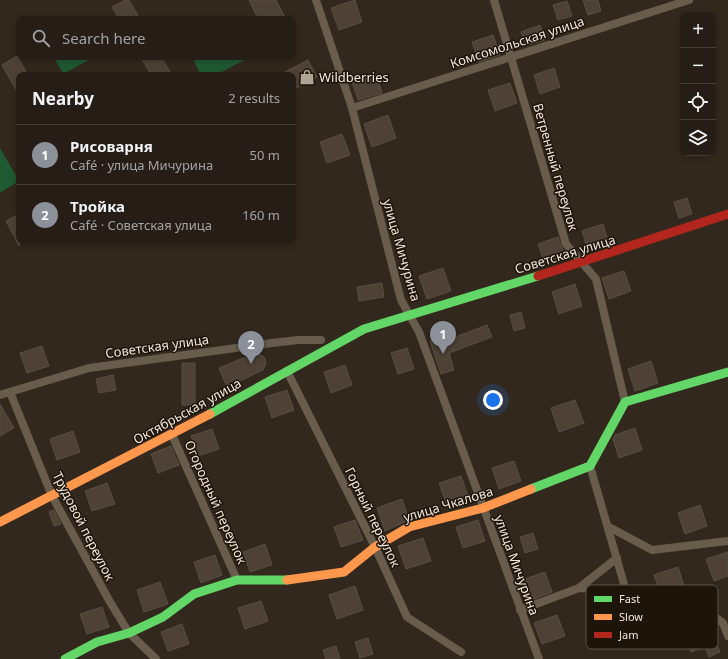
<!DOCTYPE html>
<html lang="en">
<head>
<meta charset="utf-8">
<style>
  body { margin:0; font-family:"Noto Sans",sans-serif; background:#322b23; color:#f1f3f6 }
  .controls { position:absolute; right:12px; top:12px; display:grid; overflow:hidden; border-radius:8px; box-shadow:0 2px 6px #0003 }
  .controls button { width:36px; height:36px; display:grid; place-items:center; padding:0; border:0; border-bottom:1px solid #423c35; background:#261e16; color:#f1f3f6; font:20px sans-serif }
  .you { position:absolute; left:493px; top:400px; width:14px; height:14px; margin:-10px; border:3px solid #fff; border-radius:50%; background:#1a73e8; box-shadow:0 0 0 6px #1a73e833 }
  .badge { display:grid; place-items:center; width:26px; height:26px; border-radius:50%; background:#8c9099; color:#fff; font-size:13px; font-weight:700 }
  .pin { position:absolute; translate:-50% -33px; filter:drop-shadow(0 1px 2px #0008) }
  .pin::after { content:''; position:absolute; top:21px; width:14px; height:12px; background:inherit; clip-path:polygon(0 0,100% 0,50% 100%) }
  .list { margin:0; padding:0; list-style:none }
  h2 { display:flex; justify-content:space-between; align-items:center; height:52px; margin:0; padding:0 16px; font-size:17px }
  h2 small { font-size:13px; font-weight:400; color:#a4a2a1 }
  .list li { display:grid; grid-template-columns:26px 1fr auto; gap:12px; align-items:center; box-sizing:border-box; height:60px; padding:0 16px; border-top:1px solid #423c35 }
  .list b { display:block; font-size:15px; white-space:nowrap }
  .list p { margin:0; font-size:13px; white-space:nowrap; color:#a4a2a1 }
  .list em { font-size:13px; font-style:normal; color:#a4a2a1 }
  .icon { flex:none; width:22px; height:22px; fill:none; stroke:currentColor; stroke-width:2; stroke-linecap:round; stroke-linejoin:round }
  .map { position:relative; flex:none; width:728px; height:659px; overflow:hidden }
  .search { position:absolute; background:#261e16; box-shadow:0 2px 6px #0003; left:16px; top:16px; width:280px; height:44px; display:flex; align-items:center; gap:10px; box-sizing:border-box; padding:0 14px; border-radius:8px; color:#a4a2a1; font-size:15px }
  .panel { position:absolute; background:#261e16; box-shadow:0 2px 6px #0003; left:16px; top:72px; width:280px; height:172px; border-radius:8px }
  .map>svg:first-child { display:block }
  .green { fill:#1f5a33 }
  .building { fill:#4d4235; stroke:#574e44 }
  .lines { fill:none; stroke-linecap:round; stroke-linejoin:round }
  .street { stroke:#685c4d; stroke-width:8 }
  .fast { stroke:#63d668; stroke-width:9 }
  .slow { stroke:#ff974d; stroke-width:9 }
  .jam { stroke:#b3261e; stroke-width:9 }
  .labels { text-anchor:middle; stroke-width:3; stroke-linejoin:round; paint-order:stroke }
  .street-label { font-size:13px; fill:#f4e6d9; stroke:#1d140a }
  .poi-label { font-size:13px; fill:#f4e6d9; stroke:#1d140a; text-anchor:start }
  .key { fill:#1d140a; stroke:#5e5348; stroke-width:1 }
  .key-label { font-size:11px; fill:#f4e6d9 }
</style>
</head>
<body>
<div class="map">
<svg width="728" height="659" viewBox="0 0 728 659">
  <rect width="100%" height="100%" fill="#33281d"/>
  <path class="green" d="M 54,57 L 94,57 L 63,74 Z
    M 192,57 L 250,57 L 216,75 L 201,75 Z
    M 0,148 L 19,181 L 0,193 Z"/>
  <path class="building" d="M 125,0 L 129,0 L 140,19 L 119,19 L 112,7 Z
    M 249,0 L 276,0 L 286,19 L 258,19 Z
    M 355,0 L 362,22 L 339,30 L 331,8 Z
    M 583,0 L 598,0 L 601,11 L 588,15 Z
    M 567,1 L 572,16 L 558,20 L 553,5 Z
    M 540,25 L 545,40 L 526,46 L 521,32 Z
    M 493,35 L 500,55 L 479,62 L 472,42 Z
    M 17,56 L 28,75 L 19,75 L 19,95 L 2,65 Z
    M 141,57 L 161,57 L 172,75 L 151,75 Z
    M 308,60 L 317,77 L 293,90 L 293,75 L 279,75 Z
    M 554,68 L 560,87 L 540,94 L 534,75 Z
    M 376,74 L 382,93 L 358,100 L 352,82 Z
    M 510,83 L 517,103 L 495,111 L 488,90 Z
    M 388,115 L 396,138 L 372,147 L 364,124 Z
    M 342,134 L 350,155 L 327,163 L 320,142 Z
    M 687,198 L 692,214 L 679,218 L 674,202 Z
    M 19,214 L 19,246 L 6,221 Z
    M 603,224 L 609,244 L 588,251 L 582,231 Z
    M 558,237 L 566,257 L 545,264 L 538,244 Z
    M 443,268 L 451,291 L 427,299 L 419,276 Z
    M 624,271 L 631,291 L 609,299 L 602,278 Z
    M 382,283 L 384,297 L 359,301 L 357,287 Z
    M 575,284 L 582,306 L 559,314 L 552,292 Z
    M 521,312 L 525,328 L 514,331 L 510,315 Z
    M 487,325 L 492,337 L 449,353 L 454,370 L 441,374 L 430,341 L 444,337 L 445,341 Z
    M 42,346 L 49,366 L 27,373 L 20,353 Z
    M 407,348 L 414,369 L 398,374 L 391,353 Z
    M 255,353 L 263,356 L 265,359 L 266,363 L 263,370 L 227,387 L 219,368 Z
    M 651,361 L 658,383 L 635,391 L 628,369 Z
    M 182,363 L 195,363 L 195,405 L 182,405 Z
    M 345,365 L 352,385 L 331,393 L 324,372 Z
    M 113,375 L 116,390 L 99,393 L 96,379 Z
    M 287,390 L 294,410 L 272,418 L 265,397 Z
    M 575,400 L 584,423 L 559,432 L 551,408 Z
    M 0,404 L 14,428 L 0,436 Z
    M 635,428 L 642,450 L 619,458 L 613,439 L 615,435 Z
    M 212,429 L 219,449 L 198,456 L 191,436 Z
    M 73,431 L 80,452 L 57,460 L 50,439 Z
    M 171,446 L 179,465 L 158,473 L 151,454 Z
    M 514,461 L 521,481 L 499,489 L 492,468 Z
    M 461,476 L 468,496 L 446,503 L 439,483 Z
    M 107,483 L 115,504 L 92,511 L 85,491 Z
    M 402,499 L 409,520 L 385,531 L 377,508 Z
    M 700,505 L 707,526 L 685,534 L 678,513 Z
    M 54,510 L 61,524 L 54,526 L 49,512 Z
    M 355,520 L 363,540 L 341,547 L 334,527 Z
    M 478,520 L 485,541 L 463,548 L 456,527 Z
    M 533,533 L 538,549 L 525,553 L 520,537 Z
    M 423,538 L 431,561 L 406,569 L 398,546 Z
    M 265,544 L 272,565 L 250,572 L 243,552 Z
    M 728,552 L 728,576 L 714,581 L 706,559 Z
    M 215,555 L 222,575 L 201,583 L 194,562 Z
    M 678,567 L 685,589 L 670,594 L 660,592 L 654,575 Z
    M 545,572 L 552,592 L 529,601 L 522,580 Z
    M 160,582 L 168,604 L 144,612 L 137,590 Z
    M 355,586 L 363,610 L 337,619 L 329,595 Z
    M 261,601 L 268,621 L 245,629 L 238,608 Z
    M 102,607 L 109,627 L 87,634 L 80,614 Z
    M 557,615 L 565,636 L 542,644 L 534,623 Z
    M 182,624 L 189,644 L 168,651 L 161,632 Z
    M 710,627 L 720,652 L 709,657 L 705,647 L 691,652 L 685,637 Z
    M 368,638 L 373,654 L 360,658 L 355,642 Z
    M 336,646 L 340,659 L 326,659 L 323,650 Z"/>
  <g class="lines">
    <path class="street" d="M 316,0 L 352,108 L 401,300 L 419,332 L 539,659
      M 494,0 L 566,244 L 596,279 L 625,402
      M 352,108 L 689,0
      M 287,371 L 375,547 L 407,617 L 461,652
      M 10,392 L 52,496 L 110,602 L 129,633 L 156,659
      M 0,395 L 89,368 L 272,343 L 298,340 L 321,340
      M 172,435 L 237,580
      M 590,466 L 626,591 L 699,605 L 723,623 L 728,636
      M 609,527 L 652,550 L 728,541
      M 579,588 L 626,591
      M 520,610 L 579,588 L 617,558"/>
    <path class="fast" d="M 210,414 L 364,329 L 538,276
      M 531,489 L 590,466 L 625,402 L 728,372
      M 65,659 L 97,642 L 129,633 L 163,617 L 194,594 L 237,580 L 287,580"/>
    <path class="slow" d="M 0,522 L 210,414
      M 287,580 L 344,572 L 375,547 L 409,527 L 483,508 L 531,489"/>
    <path class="jam" d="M 538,276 L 728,214"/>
  </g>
  <defs>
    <g id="shop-bare" transform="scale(1.2)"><path d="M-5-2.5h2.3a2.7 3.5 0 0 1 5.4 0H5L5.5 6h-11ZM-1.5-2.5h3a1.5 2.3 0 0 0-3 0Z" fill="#b0a497" stroke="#1d140a" stroke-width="2.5" paint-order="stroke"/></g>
  </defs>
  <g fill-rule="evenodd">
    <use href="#shop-bare" x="307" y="77"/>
  </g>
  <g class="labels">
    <g class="street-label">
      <text transform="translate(517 42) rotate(-18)" y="5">Комсомольская улица</text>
      <text transform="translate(556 167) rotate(74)" y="5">Ветренный переулок</text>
      <text transform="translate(402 250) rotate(74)" y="5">улица Мичурина</text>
      <text transform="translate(565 254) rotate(-17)" y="5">Советская улица</text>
      <text transform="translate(157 346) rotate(-8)" y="5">Советская улица</text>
      <text transform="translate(187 411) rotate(-29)" y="5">Октябрьская улица</text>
      <text transform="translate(216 502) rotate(66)" y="5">Огородный переулок</text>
      <text transform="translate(448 504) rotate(-17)" y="5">улица Чкалова</text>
      <text transform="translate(373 517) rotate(64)" y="5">Горный переулок</text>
      <text transform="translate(84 526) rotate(63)" y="5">Трудовой переулок</text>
      <text transform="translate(517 565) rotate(70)" y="5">улица Мичурина</text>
    </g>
    <g class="poi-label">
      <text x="319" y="82">Wildberries</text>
    </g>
  </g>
  <rect x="586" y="585" width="132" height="64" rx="6" class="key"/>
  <rect x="594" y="596" width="18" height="6" fill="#63d668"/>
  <rect x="594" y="614" width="18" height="6" fill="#ff974d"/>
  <rect x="594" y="632" width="18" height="6" fill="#b3261e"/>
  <g class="key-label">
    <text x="619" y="603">Fast</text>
    <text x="619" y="621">Slow</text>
    <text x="619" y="639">Jam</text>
  </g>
</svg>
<div class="controls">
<button>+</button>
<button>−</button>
<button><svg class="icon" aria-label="locate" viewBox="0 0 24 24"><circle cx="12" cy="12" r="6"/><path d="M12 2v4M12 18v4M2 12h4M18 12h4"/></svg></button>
<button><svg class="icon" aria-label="layers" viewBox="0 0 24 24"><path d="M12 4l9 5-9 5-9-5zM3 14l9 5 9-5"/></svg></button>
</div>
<div class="you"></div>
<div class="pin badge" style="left:443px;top:354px">1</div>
<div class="pin badge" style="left:251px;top:364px">2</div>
<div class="search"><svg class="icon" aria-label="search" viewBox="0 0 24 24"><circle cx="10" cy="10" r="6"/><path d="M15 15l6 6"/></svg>Search here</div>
<section class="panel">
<h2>Nearby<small>2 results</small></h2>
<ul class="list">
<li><span class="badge">1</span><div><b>Рисоварня</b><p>Café · улица Мичурина</p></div><em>50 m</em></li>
<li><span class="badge">2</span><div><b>Тройка</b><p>Café · Советская улица</p></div><em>160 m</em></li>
</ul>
</section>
</div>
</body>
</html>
